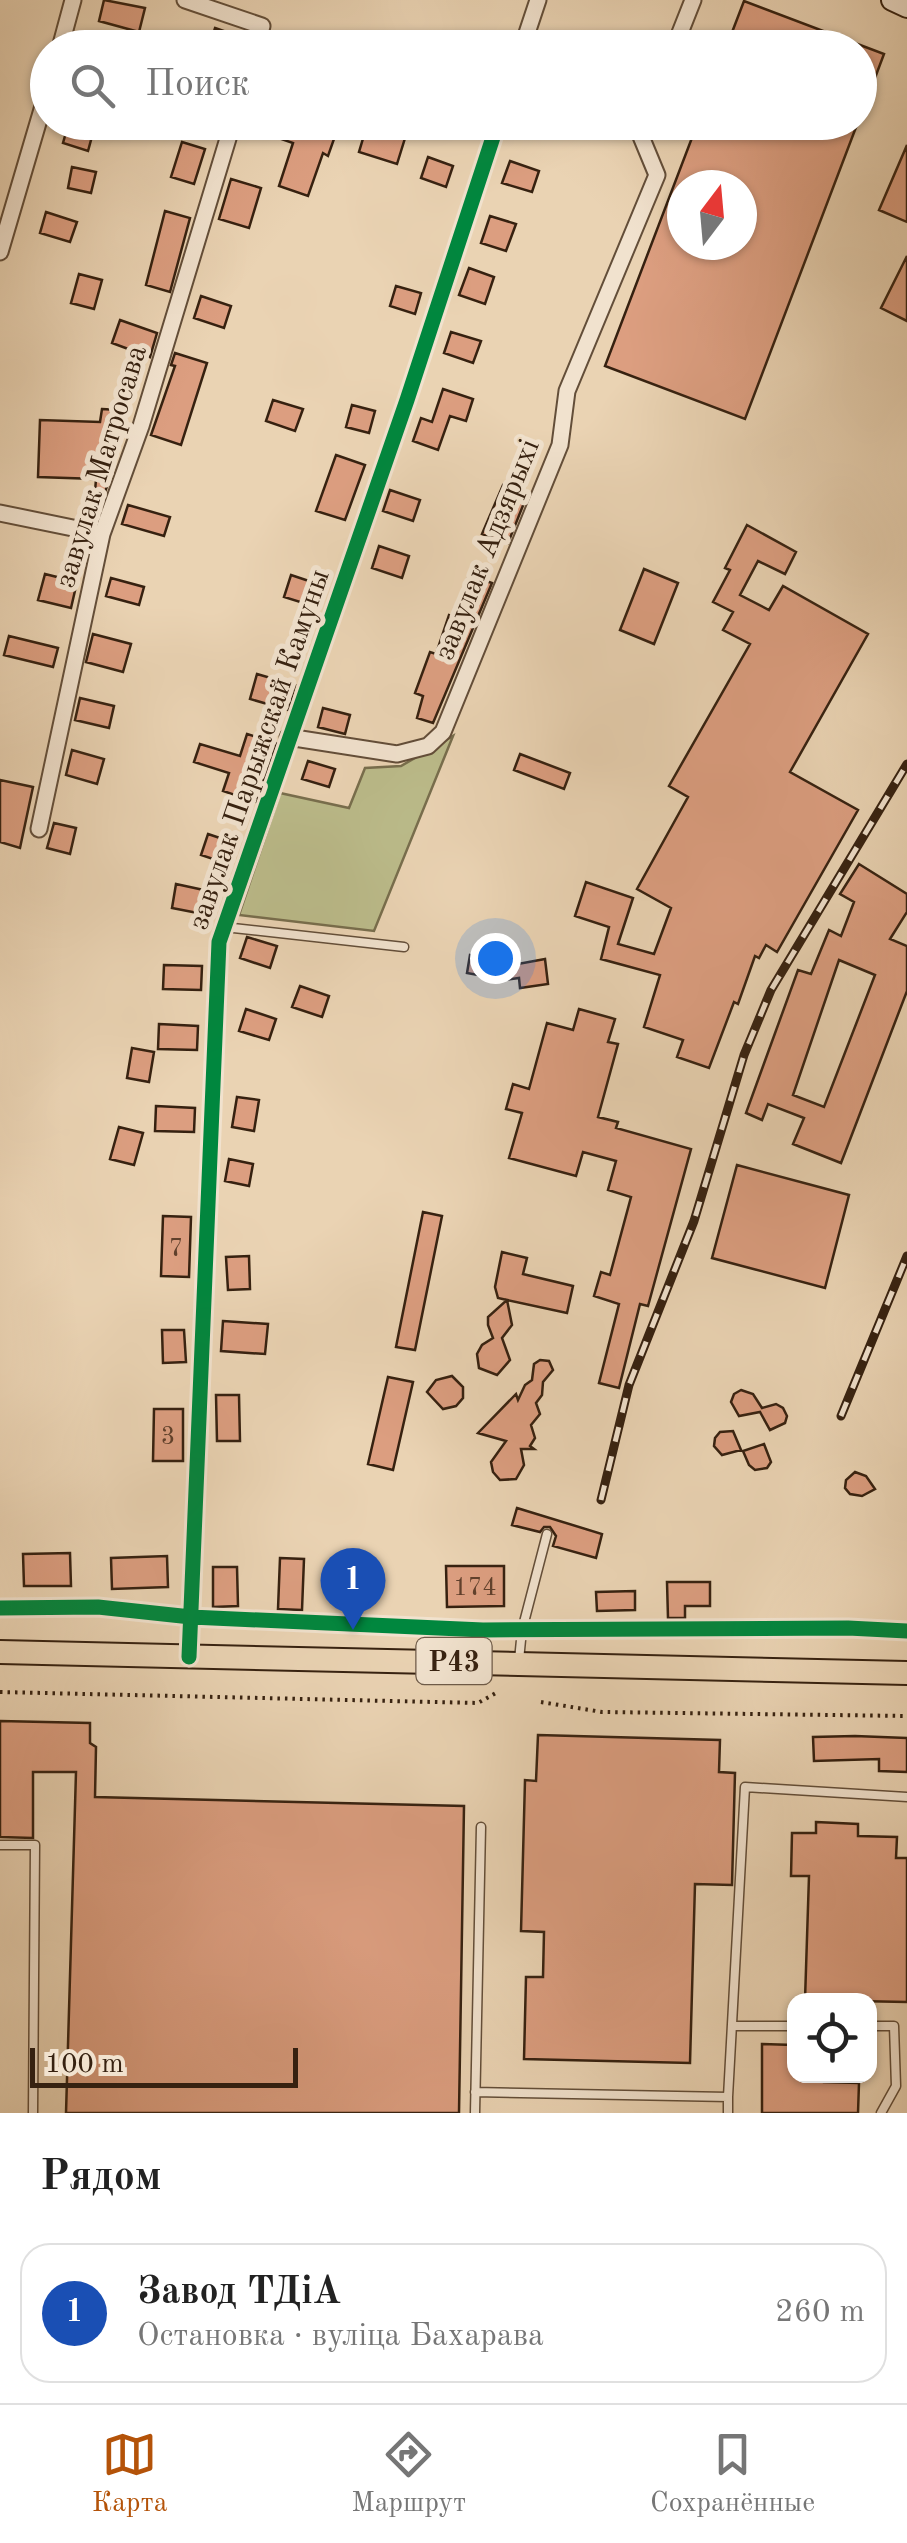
<!DOCTYPE html>
<html lang="ru">
<head>
<meta charset="utf-8">
<style>
  body { margin:0; font-family:"Old Standard TT",serif; background:#f6f6f6; color:#222 }
  .controls { position:absolute; right:30px; bottom:30px; display:grid; overflow:hidden; border-radius:20px; box-shadow:0 2px 8px #0004 }
  .controls button { width:90px; height:90px; display:grid; place-items:center; padding:0; border:0; border-bottom:2px solid #e0e0e0; background:#fff; color:#222; font:50px sans-serif }
  .compass { position:absolute; left:667px; top:170px; width:90px; height:90px; border-radius:50%; background:#fff; box-shadow:0 2px 8px #0004; rotate:16deg }
  .scale { position:absolute; left:30px; bottom:25px; width:268px; box-sizing:border-box; padding-left:10px; border:5px solid #362110; border-top:0; font-size:28px; line-height:35px; white-space:nowrap; color:#362110; -webkit-text-stroke:8px #f1e2ce; paint-order:stroke }
  .you { position:absolute; left:495px; top:958px; width:35px; height:35px; margin:-25px; border:8px solid #fff; border-radius:50%; background:#1a73e8; box-shadow:0 0 0 15px #1a73e833 }
  .badge { display:grid; place-items:center; width:65px; height:65px; border-radius:50%; background:#b45309; color:#fff; font-size:32px; font-weight:700 }
  .pin { position:absolute; translate:-50% -82px; filter:drop-shadow(0 2px 5px #0008) }
  .pin::after { content:''; position:absolute; top:52px; width:35px; height:30px; background:inherit; clip-path:polygon(0 0,100% 0,50% 100%) }
  .list { margin:0; padding:0; list-style:none }
  h2 { display:flex; justify-content:space-between; align-items:center; height:130px; margin:0; padding:0 40px; font-size:42px }
  h2 small { font-size:32px; font-weight:400; color:#767676 }
  .list li { display:grid; grid-template-columns:65px 1fr auto; gap:30px; align-items:center; box-sizing:border-box; height:140px; margin:0 20px 20px; padding:0 20px; border:2px solid #e0e0e0; border-radius:30px }
  .list b { display:block; font-size:38px; white-space:nowrap }
  .list p { margin:0; font-size:32px; white-space:nowrap; color:#767676 }
  .list em { font-size:32px; font-style:normal; color:#767676 }
  .icon { flex:none; width:55px; height:55px; fill:none; stroke:currentColor; stroke-width:2; stroke-linecap:round; stroke-linejoin:round }
  .map { position:relative; flex:none; width:907px; height:2113px; overflow:hidden }
  .search { position:absolute; background:#fff; box-shadow:0 2px 8px #0004; left:30px; right:30px; top:30px; height:110px; display:flex; align-items:center; gap:25px; box-sizing:border-box; padding:0 35px; border-radius:55px; color:#767676; font-size:38px }
  .sheet { height:290px; background:#fff }
  nav { display:flex; justify-content:space-around; align-items:center; box-sizing:border-box; height:140px; border-top:2px solid #e0e0e0; background:#fff; font-size:28px; color:#767676 }
  nav a { display:grid; justify-items:center; gap:5px }
  nav .on { color:#b45309 }
  .map>svg:first-child { display:block }
  .green { fill:#bbbb8a; stroke:#786e4d; stroke-width:2.5 }
  .building { fill:#dc9e80; stroke:#362110; stroke-width:2.5; fill-rule:evenodd }
  .lines { fill:none; stroke-linecap:round; stroke-linejoin:round }
  .service-casing { stroke:#634e39; stroke-width:11 }
  .minor-casing { stroke:#634e39; stroke-width:19 }
  .secondary-casing { stroke:#362110; stroke-width:24 }
  .primary-casing { stroke:#362110; stroke-width:26 }
  .path { stroke:#362110; stroke-width:4; stroke-dasharray:2.5 5; stroke-linecap:butt }
  .service { stroke:#f1e2ce; stroke-width:8 }
  .minor { stroke:#f1e2ce; stroke-width:15 }
  .secondary { stroke:#f1e2ce; stroke-width:20 }
  .primary { stroke:#ead3b3; stroke-width:22 }
  .rail-casing { stroke:#362110; stroke-width:9 }
  .rail { stroke:#f1e2ce; stroke-width:5; stroke-dasharray:15; stroke-linecap:butt }
  .cycleway-casing { stroke:#f1e2ce; stroke-width:21 }
  .cycleway { stroke:#00873e; stroke-width:15 }
  .labels { text-anchor:middle; stroke-width:10; stroke-linejoin:round; paint-order:stroke }
  .number-label { font-size:25px; fill:#60402c }
  .shield { fill:#f1e2ce; stroke:#6e5b49; stroke-width:2.5 }
  .shield-label { font-size:28px; font-weight:bold; fill:#362110 }
  .street-label { font-size:30px; fill:#362110; stroke:#f1e2ce }
</style>
</head>
<body>
<div class="map">
<svg width="907" height="2113" viewBox="0 0 907 2113">
  <rect width="100%" height="100%" fill="#ead3b3"/>
  <filter id="stains"><feTurbulence type="fractalNoise" baseFrequency=".002" numOctaves="4"/><feColorMatrix values="0 0 0 0 .2 0 0 0 0 .09 0 0 0 0 .02 0 0 0 .5 -.17"/></filter>
  <radialGradient id="worn" r=".72"><stop offset=".6" stop-color="#630" stop-opacity="0"/><stop offset="1" stop-color="#630" stop-opacity=".3"/></radialGradient>
  <path class="green" d="M 453,736 L 374,931 L 239,915 L 280,793 L 349,808 L 365,768 L 401,766 Z"/>
  <path class="building" d="M 104,0 L 145,8 L 139,32 L 99,21 Z
    M 744,1 L 884,54 L 861,115 L 860,48 L 726,48 Z
    M 215,28 L 247,39 L 245,48 L 209,48 Z
    M 69,122 L 94,129 L 88,151 L 63,143 Z
    M 244,122 L 340,122 L 328,156 L 323,153 L 308,196 L 279,186 L 293,143 L 244,126 Z
    M 368,122 L 410,122 L 397,164 L 359,152 Z
    M 698,122 L 858,122 L 745,419 L 605,366 ZM 682,185 L 742,185 L 742,245 L 682,245 Z
    M 182,142 L 205,149 L 194,184 L 171,177 Z
    M 907,145 L 907,222 L 879,210 Z
    M 428,157 L 453,166 L 446,187 L 421,178 Z
    M 510,161 L 539,171 L 532,192 L 502,183 Z
    M 72,167 L 96,172 L 91,193 L 68,188 Z
    M 231,179 L 261,188 L 249,228 L 219,219 Z
    M 165,211 L 190,218 L 170,292 L 146,285 Z
    M 46,212 L 77,222 L 70,242 L 40,233 Z
    M 490,216 L 516,224 L 506,251 L 481,243 Z
    M 907,256 L 907,321 L 881,308 Z
    M 469,268 L 494,277 L 485,304 L 459,295 Z
    M 79,274 L 102,280 L 94,309 L 71,303 Z
    M 396,286 L 421,293 L 415,314 L 390,306 Z
    M 201,296 L 231,306 L 224,328 L 194,318 Z
    M 120,320 L 157,333 L 150,357 L 112,343 Z
    M 451,332 L 481,341 L 473,363 L 444,353 Z
    M 175,353 L 207,363 L 181,445 L 151,435 L 175,366 L 171,365 Z
    M 443,389 L 473,399 L 466,421 L 450,416 L 438,450 L 413,441 L 421,418 L 432,422 Z
    M 273,400 L 303,409 L 295,431 L 266,421 Z
    M 352,405 L 375,411 L 369,433 L 346,427 Z
    M 102,409 L 118,410 L 113,469 L 105,492 L 95,492 L 96,479 L 38,477 L 40,420 L 100,422 Z
    M 336,455 L 365,465 L 345,520 L 316,511 Z
    M 503,485 L 528,493 L 508,543 L 482,534 Z
    M 390,490 L 420,500 L 413,521 L 383,511 Z
    M 128,505 L 170,517 L 164,536 L 122,524 Z
    M 747,525 L 796,552 L 785,574 L 758,561 L 740,595 L 769,610 L 783,586 L 868,634 L 790,772 L 858,810 L 777,952 L 766,945 L 759,958 L 755,956 L 738,1004 L 734,1002 L 709,1068 L 677,1057 L 683,1040 L 644,1027 L 660,975 L 601,959 L 609,927 L 575,916 L 586,882 L 633,898 L 618,944 L 654,954 L 671,908 L 637,889 L 688,797 L 669,786 L 750,644 L 723,630 L 733,612 L 713,602 L 730,570 L 725,568 Z
    M 379,546 L 409,556 L 402,578 L 372,568 Z
    M 644,569 L 678,583 L 654,644 L 620,630 Z
    M 45,574 L 77,582 L 71,608 L 38,600 Z
    M 291,575 L 321,585 L 313,606 L 284,597 Z
    M 469,575 L 492,583 L 433,723 L 417,718 L 423,696 L 415,693 L 430,652 L 436,654 L 449,615 L 455,617 Z
    M 111,578 L 144,587 L 139,605 L 106,596 Z
    M 93,634 L 131,644 L 123,672 L 86,662 Z
    M 9,636 L 58,648 L 53,667 L 4,655 Z
    M 257,674 L 295,685 L 288,710 L 250,699 Z
    M 80,698 L 114,706 L 109,728 L 75,720 Z
    M 323,708 L 350,715 L 345,734 L 318,727 Z
    M 247,734 L 276,743 L 256,802 L 223,791 L 229,773 L 194,762 L 200,744 L 240,756 Z
    M 72,750 L 104,759 L 97,784 L 66,775 Z
    M 520,754 L 570,773 L 564,789 L 514,770 Z
    M 308,761 L 335,769 L 329,787 L 302,779 Z
    M 0,780 L 33,787 L 20,848 L 0,842 Z
    M 54,823 L 76,828 L 70,854 L 47,848 Z
    M 208,834 L 238,844 L 231,865 L 201,855 Z
    M 859,864 L 907,894 L 907,912 L 890,939 L 907,946 L 907,991 L 841,1163 L 793,1144 L 804,1118 L 768,1104 L 762,1120 L 746,1113 L 798,970 L 811,974 L 829,930 L 841,936 L 854,902 L 840,894 ZM 839,960 L 875,975 L 824,1107 L 793,1095 Z
    M 176,884 L 213,892 L 208,915 L 172,908 Z
    M 247,937 L 277,946 L 270,968 L 240,958 Z
    M 470,955 L 518,964 L 545,959 L 548,984 L 520,988 L 519,978 L 505,980 L 467,973 Z
    M 164,965 L 202,966 L 201,990 L 163,989 Z
    M 300,986 L 329,996 L 322,1017 L 292,1007 Z
    M 246,1009 L 276,1019 L 269,1040 L 239,1031 Z
    M 579,1009 L 615,1019 L 608,1042 L 618,1044 L 598,1117 L 618,1122 L 616,1128 L 691,1149 L 648,1306 L 640,1304 L 619,1388 L 599,1383 L 619,1304 L 594,1296 L 601,1272 L 610,1275 L 631,1197 L 608,1190 L 616,1161 L 583,1152 L 576,1176 L 509,1158 L 522,1113 L 506,1109 L 513,1084 L 529,1089 L 547,1023 L 573,1030 Z
    M 159,1024 L 198,1026 L 197,1050 L 158,1049 Z
    M 132,1048 L 154,1052 L 149,1082 L 127,1078 Z
    M 237,1097 L 259,1100 L 254,1131 L 232,1127 Z
    M 156,1106 L 195,1108 L 194,1132 L 155,1131 Z
    M 119,1127 L 143,1133 L 134,1165 L 110,1159 Z
    M 229,1159 L 253,1164 L 249,1186 L 225,1181 Z
    M 737,1165 L 849,1195 L 825,1288 L 712,1258 Z
    M 423,1212 L 442,1216 L 415,1350 L 396,1347 Z
    M 163,1216 L 191,1217 L 189,1277 L 161,1276 Z
    M 502,1252 L 527,1258 L 523,1274 L 573,1286 L 567,1313 L 507,1300 L 512,1325 L 502,1338 L 510,1360 L 497,1375 L 479,1368 L 477,1354 L 482,1345 L 493,1338 L 488,1325 L 488,1317 L 507,1300 L 498,1298 L 495,1287 Z
    M 249,1256 L 250,1289 L 228,1290 L 226,1257 Z
    M 223,1321 L 268,1324 L 265,1354 L 221,1351 Z
    M 162,1330 L 184,1330 L 186,1362 L 163,1363 Z
    M 540,1360 L 549,1361 L 553,1370 L 543,1382 L 542,1395 L 536,1403 L 540,1414 L 531,1425 L 535,1438 L 530,1446 L 534,1449 L 521,1449 L 524,1465 L 516,1479 L 500,1480 L 493,1472 L 491,1462 L 506,1441 L 478,1433 L 516,1394 L 518,1400 L 525,1385 L 532,1380 L 534,1364 Z
    M 452,1376 L 463,1387 L 463,1398 L 456,1406 L 443,1409 L 427,1392 L 436,1380 Z
    M 388,1377 L 413,1382 L 393,1470 L 368,1464 Z
    M 741,1390 L 753,1394 L 762,1408 L 776,1404 L 783,1408 L 787,1416 L 785,1423 L 770,1430 L 760,1412 L 739,1416 L 731,1402 L 734,1394 Z
    M 216,1395 L 239,1395 L 240,1441 L 217,1441 Z
    M 154,1409 L 183,1409 L 183,1461 L 153,1461 Z
    M 733,1431 L 741,1450 L 722,1455 L 714,1446 L 715,1438 L 720,1432 Z
    M 764,1444 L 771,1462 L 767,1468 L 755,1470 L 749,1465 L 743,1451 Z
    M 855,1472 L 866,1476 L 875,1489 L 862,1496 L 850,1494 L 845,1488 L 846,1480 Z
    M 517,1508 L 602,1534 L 596,1558 L 553,1546 L 556,1536 L 550,1527 L 544,1527 L 540,1532 L 512,1525 Z
    M 70,1553 L 71,1586 L 24,1586 L 23,1554 Z
    M 167,1556 L 168,1587 L 112,1589 L 111,1558 Z
    M 280,1558 L 304,1559 L 302,1610 L 278,1609 Z
    M 446,1566 L 504,1566 L 504,1606 L 447,1607 Z
    M 213,1567 L 237,1567 L 238,1606 L 213,1607 Z
    M 667,1582 L 710,1582 L 710,1606 L 685,1606 L 685,1618 L 668,1618 Z
    M 635,1591 L 635,1610 L 597,1611 L 596,1592 Z
    M 0,1721 L 90,1723 L 90,1743 L 96,1747 L 95,1797 L 464,1806 L 459,2113 L 66,2113 L 76,1772 L 33,1772 L 33,1838 L 0,1837 Z
    M 538,1735 L 720,1740 L 719,1772 L 735,1773 L 732,1885 L 695,1884 L 690,2063 L 524,2059 L 526,1977 L 543,1977 L 544,1932 L 521,1931 L 525,1780 L 536,1781 Z
    M 855,1736 L 907,1738 L 907,1772 L 879,1771 L 879,1759 L 814,1761 L 813,1737 Z
    M 816,1822 L 858,1824 L 858,1836 L 897,1837 L 896,1858 L 907,1858 L 907,2002 L 805,2000 L 809,1876 L 791,1876 L 792,1833 L 816,1833 Z
    M 762,2044 L 794,2045 L 794,2076 L 824,2076 L 824,2082 L 859,2083 L 858,2113 L 762,2113 Z"/>
  <g class="lines">
    <g class="service-casing">
      <path id="service" d="M 224,927 L 404,947
        M 519,1660 L 522,1630 L 547,1534
        M 0,1845 L 35,1845 L 33,2113
        M 732,2026 L 794,2026
        M 870,2026 L 894,2026 L 896,2086 L 881,2113
        M 475,2092 L 728,2097 L 745,1787 L 907,1797
        M 475,2113 L 481,1827
        M 728,2113 L 728,2097"/>
    </g>
    <g class="minor-casing">
      <path id="minor" d="M 185,0 L 262,26 L 256,48
        M 60,48 L 73,0
        M 522,48 L 538,0
        M 674,48 L 693,0
        M 0,252 L 48,89
        M 0,513 L 102,534
        M 288,737 L 397,754 L 428,746 L 443,732 L 560,445 L 567,391 L 657,175 L 640,134 L 645,122
        M 39,829 L 102,534 L 141,426 L 233,122
        M 189,1657 L 219,942 L 407,400 L 498,122"/>
    </g>
    <g class="secondary-casing">
      <path id="secondary" d="M 892,0 L 907,7"/>
    </g>
    <g class="primary-casing">
      <path id="primary" d="M 0,1652 L 907,1673"/>
    </g>
    <path class="path" d="M 0,1692 L 478,1703 L 496,1693
      M 541,1702 L 602,1712 L 907,1716"/>
    <use href="#service" class="service"/>
    <use href="#minor" class="minor"/>
    <use href="#secondary" class="secondary"/>
    <use href="#primary" class="primary"/>
    <g class="rail-casing">
      <path id="rail" d="M 841,1416 L 907,1256
        M 601,1500 L 629,1385 L 694,1221 L 744,1055 L 771,990 L 907,764"/>
    </g>
    <use href="#rail" class="rail"/>
    <g class="cycleway-casing">
      <path id="cycleway" d="M 0,1608 L 98,1607 L 191,1617 L 483,1630 L 848,1628 L 907,1631
        M 189,1657 L 219,942 L 407,400 L 498,122"/>
    </g>
    <use href="#cycleway" class="cycleway"/>
  </g>
  <g class="labels">
    <g class="number-label">
      <text x="176" y="1256">7</text>
      <text x="168" y="1444">3</text>
      <text x="475" y="1595">174</text>
    </g>
    <rect class="shield" x="416.5" y="1638" width="75" height="46" rx="8"/>
    <g class="shield-label">
      <text x="454" y="1671">Р43</text>
    </g>
    <g class="street-label">
      <text transform="translate(100 466) rotate(-73)" y="10">завулак Матросава</text>
      <text transform="translate(486 549) rotate(-68)" y="10">завулак Адзярыхі</text>
      <text transform="translate(258 749) rotate(-71)" y="10">завулак Парыжскай Камуны</text>
    </g>
  </g>
  <rect width="100%" height="100%" filter="url(#stains)"/>
  <rect width="100%" height="100%" fill="url(#worn)"/>
</svg>
<div class="controls">
<button><svg class="icon" aria-label="locate" viewBox="0 0 24 24"><circle cx="12" cy="12" r="6"/><path d="M12 2v4M12 18v4M2 12h4M18 12h4"/></svg></button>
</div>
<svg class="compass" viewBox="-18 -18 36 36"><path d="M0-13l5 13h-10z" fill="#e53935"/><path d="M0 13l5-13h-10z" fill="#767676"/></svg>
<div class="scale">100 m</div>
<div class="you"></div>
<div class="pin badge" style="left:353px;top:1630px;background:#1a4fb4">1</div>
<div class="search"><svg class="icon" aria-label="search" viewBox="0 0 24 24"><circle cx="10" cy="10" r="6"/><path d="M15 15l6 6"/></svg>Поиск</div>
</div>
<section class="sheet">
<h2>Рядом<small></small></h2>
<ul class="list">
<li><span class="badge" style="background:#1a4fb4">1</span><div><b>Завод ТДіА</b><p>Остановка · вуліца Бахарава</p></div><em>260 m</em></li>
</ul>
</section>
<nav>
<a class="on"><svg class="icon" aria-label="map" viewBox="0 0 24 24"><path d="M3 6l6-2 6 2 6-2v14l-6 2-6-2-6 2zM9 4v14M15 6v14"/></svg>Карта</a>
<a><svg class="icon" aria-label="directions" viewBox="0 0 24 24"><path d="M12 3l9 9-9 9-9-9zM9 14v-3h6M13 9l2 2-2 2"/></svg>Маршрут</a>
<a><svg class="icon" aria-label="saved" viewBox="0 0 24 24"><path d="M7 4h10v16l-5-4-5 4z"/></svg>Сохранённые</a>
</nav>
</body>
</html>
